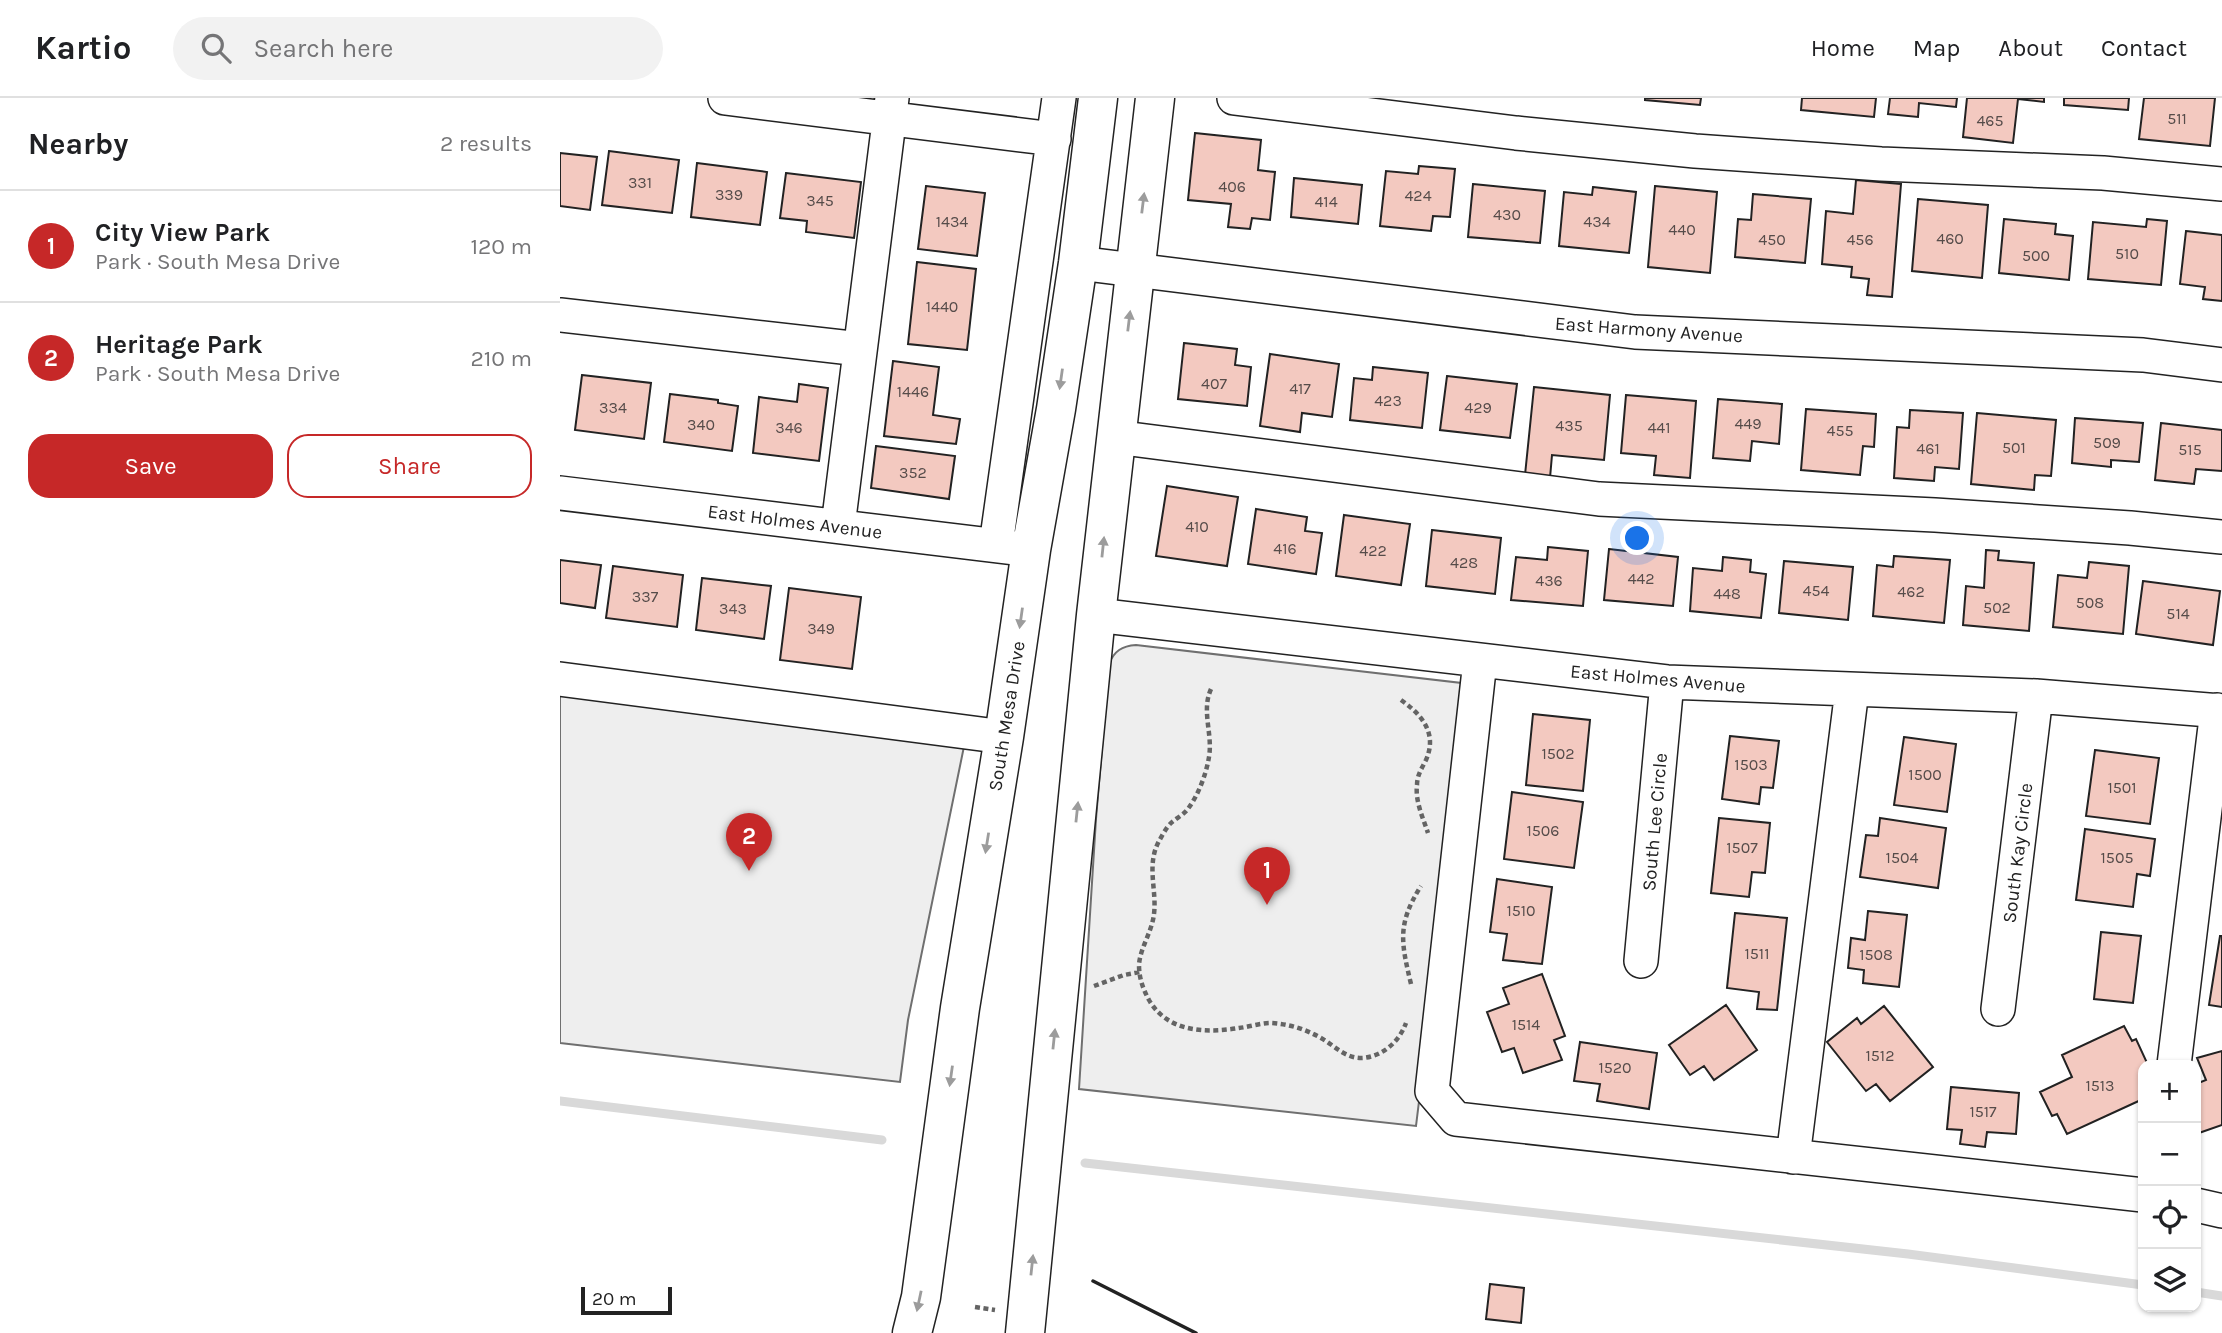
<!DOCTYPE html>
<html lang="en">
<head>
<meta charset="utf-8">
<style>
  body { margin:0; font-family:Karla,sans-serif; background:#f2f2f2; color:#202124 }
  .controls { position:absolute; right:21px; bottom:21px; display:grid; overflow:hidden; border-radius:14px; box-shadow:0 2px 5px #0004 }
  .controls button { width:63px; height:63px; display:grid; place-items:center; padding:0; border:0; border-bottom:2px solid #e0e0e0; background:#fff; color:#202124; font:35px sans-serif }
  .scale { position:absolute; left:21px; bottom:18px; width:91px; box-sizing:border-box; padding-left:7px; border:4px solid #222; border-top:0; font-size:19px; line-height:24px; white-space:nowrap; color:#222; -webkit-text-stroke:5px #fff; paint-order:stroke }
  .you { position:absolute; left:1078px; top:441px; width:24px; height:24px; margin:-18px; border:5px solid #fff; border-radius:50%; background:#1a73e8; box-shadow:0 0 0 10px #1a73e833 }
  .badge { display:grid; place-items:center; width:46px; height:46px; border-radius:50%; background:#c62828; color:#fff; font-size:23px; font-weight:700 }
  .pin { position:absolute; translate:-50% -58px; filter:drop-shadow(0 2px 4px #0008) }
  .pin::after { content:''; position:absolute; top:37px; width:24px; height:21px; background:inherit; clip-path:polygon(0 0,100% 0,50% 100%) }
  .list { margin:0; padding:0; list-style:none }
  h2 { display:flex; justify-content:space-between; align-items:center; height:91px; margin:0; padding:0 28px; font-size:30px }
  h2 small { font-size:23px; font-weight:400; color:#757577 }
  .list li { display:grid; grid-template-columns:46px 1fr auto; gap:21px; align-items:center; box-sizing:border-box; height:112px; padding:0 28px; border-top:2px solid #e0e0e0 }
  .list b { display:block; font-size:26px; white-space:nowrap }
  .list p { margin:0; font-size:23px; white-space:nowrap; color:#757577 }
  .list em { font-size:23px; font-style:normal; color:#757577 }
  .actions { display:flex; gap:14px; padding:21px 28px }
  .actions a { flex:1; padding:16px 0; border:2px solid #c62828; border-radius:21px; text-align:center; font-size:24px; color:#c62828 }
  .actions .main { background:#c62828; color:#fff }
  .icon { flex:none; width:38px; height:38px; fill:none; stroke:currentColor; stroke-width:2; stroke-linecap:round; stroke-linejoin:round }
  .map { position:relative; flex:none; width:1662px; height:1235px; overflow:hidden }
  header { display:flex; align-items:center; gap:42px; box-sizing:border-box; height:98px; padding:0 35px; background:#fff; border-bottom:2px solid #e0e0e0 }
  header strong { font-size:33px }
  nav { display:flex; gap:38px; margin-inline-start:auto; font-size:24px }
  .search { width:490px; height:63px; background:#f2f2f2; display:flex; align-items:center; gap:18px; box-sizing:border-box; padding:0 24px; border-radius:38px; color:#757577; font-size:26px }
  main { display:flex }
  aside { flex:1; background:#fff }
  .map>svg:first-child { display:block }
  .green { fill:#eee; stroke:#6f6f6f; stroke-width:2 }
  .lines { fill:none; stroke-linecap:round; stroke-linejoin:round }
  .stream { stroke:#d9d9d9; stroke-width:9 }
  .building { fill:#f3c9c0; stroke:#222; stroke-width:2 }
  .minor-casing { stroke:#222; stroke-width:36 }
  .major-casing { stroke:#222; stroke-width:41 }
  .path { stroke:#646464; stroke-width:4.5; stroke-dasharray:5 3.5; stroke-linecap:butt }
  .minor { stroke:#fff; stroke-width:33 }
  .major { stroke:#fff; stroke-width:38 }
  .wall { stroke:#222; stroke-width:3.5 }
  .oneway { fill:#9c9c9c }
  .labels { text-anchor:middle; stroke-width:5; stroke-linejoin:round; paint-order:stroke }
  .number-label { font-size:16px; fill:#564c4a }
  .street-label { font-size:19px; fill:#222; stroke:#fff }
</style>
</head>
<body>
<header>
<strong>Kartio</strong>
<div class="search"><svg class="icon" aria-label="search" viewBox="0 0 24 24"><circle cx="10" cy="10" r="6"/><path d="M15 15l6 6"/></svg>Search here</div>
<nav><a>Home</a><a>Map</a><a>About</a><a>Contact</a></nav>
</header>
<main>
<aside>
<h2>Nearby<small>2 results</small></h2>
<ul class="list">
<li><span class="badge">1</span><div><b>City View Park</b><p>Park · South Mesa Drive</p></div><em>120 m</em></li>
<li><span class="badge">2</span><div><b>Heritage Park</b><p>Park · South Mesa Drive</p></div><em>210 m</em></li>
</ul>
<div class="actions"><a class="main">Save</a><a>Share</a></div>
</aside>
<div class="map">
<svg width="1662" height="1235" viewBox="0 0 1662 1235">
  <rect width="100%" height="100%" fill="#fff"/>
  <path class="green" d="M 576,547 L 910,586 L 856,1028 L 519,991 L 536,721 L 549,566 C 554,553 562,548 576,547 Z
    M 0,582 L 409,624 L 348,922 L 340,984 L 0,945 Z"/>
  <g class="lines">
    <path class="stream" d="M 0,1003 L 322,1042
      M 525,1065 L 1348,1156 L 1583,1187
      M 1636,1194 L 1662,1198"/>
  </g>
  <path class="building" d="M 1085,0 L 1141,0 L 1140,7 L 1085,2 Z
    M 1242,0 L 1316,0 L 1314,19 L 1241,12 Z
    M 1330,0 L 1397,0 L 1396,9 L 1359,5 L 1358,19 L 1328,16 Z
    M 1407,0 L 1484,0 L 1484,4 L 1458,1 L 1453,45 L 1403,39 Z
    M 1504,0 L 1569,0 L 1568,12 L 1504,7 Z
    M 1584,0 L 1655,0 L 1650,48 L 1579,41 Z
    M 635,35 L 701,42 L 698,72 L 715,74 L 710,122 L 692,120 L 690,131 L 668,129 L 671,106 L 628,102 Z
    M 49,53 L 119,62 L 112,115 L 42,107 Z
    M 0,55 L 37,59 L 30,112 L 0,108 Z
    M 137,65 L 207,74 L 200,127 L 131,119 Z
    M 859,68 L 895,71 L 890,119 L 873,118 L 871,133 L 820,128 L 826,73 L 858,76 Z
    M 226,75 L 301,84 L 294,140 L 246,134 L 247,123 L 220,120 Z
    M 734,80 L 802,87 L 798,126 L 731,119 Z
    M 1296,82 L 1341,86 L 1332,199 L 1307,197 L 1309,181 L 1291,179 L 1292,169 L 1262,166 L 1266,113 L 1293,116 Z
    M 913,86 L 985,93 L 980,145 L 908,139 Z
    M 366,88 L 425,95 L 417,158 L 358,151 Z
    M 1095,88 L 1157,94 L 1150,175 L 1088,169 Z
    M 1033,89 L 1076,94 L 1069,155 L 999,148 L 1004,94 L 1032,97 Z
    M 1193,96 L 1251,101 L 1245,165 L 1175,159 L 1178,121 L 1191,122 Z
    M 1358,101 L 1428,107 L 1422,180 L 1352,173 Z
    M 1444,121 L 1496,126 L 1495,136 L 1513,138 L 1509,182 L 1439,175 Z
    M 1587,121 L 1607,123 L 1601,187 L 1528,181 L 1533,124 L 1586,129 Z
    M 1626,133 L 1662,137 L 1662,203 L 1643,201 L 1645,189 L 1620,186 Z
    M 357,164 L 416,171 L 407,252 L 348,246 Z
    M 624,245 L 677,251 L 675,267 L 691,269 L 687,308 L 618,301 Z
    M 710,256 L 779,266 L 772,319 L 742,315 L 740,334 L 700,328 Z
    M 333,263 L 379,269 L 373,317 L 400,321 L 396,346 L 324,338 Z
    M 813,269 L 868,275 L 862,330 L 790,322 L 794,280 L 812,282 Z
    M 22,277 L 91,285 L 84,341 L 15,332 Z
    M 887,278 L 957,286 L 950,340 L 880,332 Z
    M 239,286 L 268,290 L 259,363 L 193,355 L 199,299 L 237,304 Z
    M 974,289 L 1050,297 L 1044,362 L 992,357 L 990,380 L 965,377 Z
    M 110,296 L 158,302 L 158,305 L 178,308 L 172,353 L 104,344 Z
    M 1066,297 L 1136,303 L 1130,380 L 1094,377 L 1096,358 L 1061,355 Z
    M 1158,301 L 1222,306 L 1219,346 L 1192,343 L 1190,363 L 1153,360 Z
    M 1246,311 L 1316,316 L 1314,349 L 1303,348 L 1300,377 L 1241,372 Z
    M 1350,312 L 1403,315 L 1399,371 L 1375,369 L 1374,383 L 1334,380 L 1337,329 L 1349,330 Z
    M 1417,315 L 1496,322 L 1491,378 L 1475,377 L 1474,392 L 1411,386 Z
    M 1515,320 L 1583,325 L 1579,364 L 1551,362 L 1551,369 L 1512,365 Z
    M 1601,325 L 1662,332 L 1662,373 L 1636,371 L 1634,386 L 1595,382 Z
    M 316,348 L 395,358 L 389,401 L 311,390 Z
    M 607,388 L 678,399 L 667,468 L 596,458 Z
    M 696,411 L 747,419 L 745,433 L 762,435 L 756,476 L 688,466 Z
    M 784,417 L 850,426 L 841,487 L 776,478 Z
    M 872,432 L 941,440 L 935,496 L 866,488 Z
    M 988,449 L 1028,453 L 1023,508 L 951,502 L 956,459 L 987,462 Z
    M 1049,451 L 1118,459 L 1113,508 L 1044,502 Z
    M 1426,452 L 1439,453 L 1438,462 L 1474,465 L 1469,533 L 1403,527 L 1406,488 L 1424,490 Z
    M 1334,458 L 1390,462 L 1384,525 L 1313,518 L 1317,467 L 1333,469 Z
    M 1163,459 L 1191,462 L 1190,474 L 1206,476 L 1201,520 L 1130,513 L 1133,470 L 1162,473 Z
    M 0,462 L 41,467 L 35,510 L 0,505 Z
    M 1224,463 L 1293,469 L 1288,522 L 1219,515 Z
    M 1529,464 L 1569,468 L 1563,536 L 1493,529 L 1498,477 L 1527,480 Z
    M 53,468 L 123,477 L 117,529 L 46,520 Z
    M 142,480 L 211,488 L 204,541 L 136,532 Z
    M 1583,483 L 1660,493 L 1653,547 L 1576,536 Z
    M 229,490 L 301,499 L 292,571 L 220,562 Z
    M 973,616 L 1030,622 L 1023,693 L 966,687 Z
    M 1170,638 L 1219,643 L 1213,690 L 1201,689 L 1199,706 L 1162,701 Z
    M 1344,639 L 1396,646 L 1387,714 L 1334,707 Z
    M 1535,652 L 1599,660 L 1590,726 L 1526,718 Z
    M 952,694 L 1023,704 L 1014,770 L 944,761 Z
    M 1159,720 L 1210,725 L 1205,775 L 1192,774 L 1189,799 L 1151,795 Z
    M 1320,720 L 1386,730 L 1378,790 L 1300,779 L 1306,737 L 1318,738 Z
    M 1525,731 L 1595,741 L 1590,778 L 1577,776 L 1573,809 L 1516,802 Z
    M 937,781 L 992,789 L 982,866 L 943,862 L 947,836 L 930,834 Z
    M 1308,813 L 1347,817 L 1339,889 L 1303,885 L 1304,872 L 1288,870 L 1291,840 L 1305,842 Z
    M 1175,815 L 1227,820 L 1217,912 L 1197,911 L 1199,894 L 1167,890 Z
    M 1541,834 L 1581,838 L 1573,905 L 1534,901 Z
    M 1660,838 L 1662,838 L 1662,909 L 1649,907 Z
    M 982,876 L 1005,938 L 994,942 L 1002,962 L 963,975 L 954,950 L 942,954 L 927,914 L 949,906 L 943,890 Z
    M 1166,907 L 1197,952 L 1154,982 L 1144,968 L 1130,977 L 1109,947 Z
    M 1324,908 L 1373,969 L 1330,1003 L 1316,986 L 1306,993 L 1267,944 L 1297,920 L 1301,926 Z
    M 1564,928 L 1572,943 L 1576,941 L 1588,967 L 1583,967 L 1583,1001 L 1507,1036 L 1497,1016 L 1492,1018 L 1480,994 L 1512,979 L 1502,957 Z
    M 1020,944 L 1097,955 L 1089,1011 L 1037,1003 L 1040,986 L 1014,983 Z
    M 1662,953 L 1662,1027 L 1636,1036 L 1636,986 L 1646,982 L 1637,960 Z
    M 1391,989 L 1459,995 L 1456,1036 L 1427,1034 L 1425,1049 L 1400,1046 L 1402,1032 L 1387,1031 Z
    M 930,1186 L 964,1190 L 961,1225 L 926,1221 Z"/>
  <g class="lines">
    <g class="minor-casing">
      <path id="minor" d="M 165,0 L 494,41
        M 674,0 L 956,35 L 1135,53 L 1321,66 L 1543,75 L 1662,86
        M 518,165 L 1075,234 L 1583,257 L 1662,267
        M 0,217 L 300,251
        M 555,339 L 1039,401 L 1375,417 L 1570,430 L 1662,439
        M 0,395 L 471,452
        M 278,428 L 332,0
        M 436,447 L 499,0
        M 536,517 L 1107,584 L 1476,598 L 1662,613
        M 920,563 L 872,993 L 896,1021 L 1583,1097
        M 0,581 L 444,639
        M 1081,863 L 1107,584
        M 1438,911 L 1476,598
        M 1614,967 L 1657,612
        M 1233,1059 L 1292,592
        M 1636,1107 L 1662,1113"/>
    </g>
    <g class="major-casing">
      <path id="major" d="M 352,1235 L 361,1199 L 400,910 L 444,639 L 471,452 L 496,311 L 518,165 L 538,0
        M 465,1235 L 536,517 L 595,0"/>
    </g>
    <path class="path" d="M 651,591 C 641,613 653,636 649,659 C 646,677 638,698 627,712 C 622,718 615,721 610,726 C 606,730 602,738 599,743 C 586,767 597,792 594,816 C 592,834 580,850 579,867 C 579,880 583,891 589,902 C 608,935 647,935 679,930 C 689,929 700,925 711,925 C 729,926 745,931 761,940 C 775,948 786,961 803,960 C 823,958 839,944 846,925
      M 841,602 C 861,616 878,635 866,662 C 862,670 857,677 857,687 C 855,703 863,720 868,735
      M 851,886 C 841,844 837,826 861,788
      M 534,888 L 564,877 L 580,874
      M 415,1209 L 435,1212"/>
    <use href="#minor" class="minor"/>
    <use href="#major" class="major"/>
    <path class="wall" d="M 533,1183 L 636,1235"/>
  </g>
  <defs><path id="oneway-solid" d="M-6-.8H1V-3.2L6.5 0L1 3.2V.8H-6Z" transform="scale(1.75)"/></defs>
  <g class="oneway">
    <use href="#oneway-solid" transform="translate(583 105) rotate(-83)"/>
    <use href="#oneway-solid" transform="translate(569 223) rotate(-83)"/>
    <use href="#oneway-solid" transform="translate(501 281) rotate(98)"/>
    <use href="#oneway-solid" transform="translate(543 449) rotate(-84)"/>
    <use href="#oneway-solid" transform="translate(461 520) rotate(98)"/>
    <use href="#oneway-solid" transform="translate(517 714) rotate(-84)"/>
    <use href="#oneway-solid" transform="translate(427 745) rotate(99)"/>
    <use href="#oneway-solid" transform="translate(494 941) rotate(-84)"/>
    <use href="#oneway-solid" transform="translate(391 978) rotate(98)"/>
    <use href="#oneway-solid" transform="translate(472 1167) rotate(-84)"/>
    <use href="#oneway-solid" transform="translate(359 1203) rotate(102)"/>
  </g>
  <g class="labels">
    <g class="number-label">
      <text x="1617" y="26">511</text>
      <text x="1430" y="28">465</text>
      <text x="80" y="90">331</text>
      <text x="672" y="94">406</text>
      <text x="169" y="102">339</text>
      <text x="858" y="103">424</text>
      <text x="260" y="108">345</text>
      <text x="766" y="109">414</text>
      <text x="947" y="122">430</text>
      <text x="392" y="129">1434</text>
      <text x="1037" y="129">434</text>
      <text x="1122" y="137">440</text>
      <text x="1390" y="146">460</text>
      <text x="1212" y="147">450</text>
      <text x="1300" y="147">456</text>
      <text x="1567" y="161">510</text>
      <text x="1476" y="163">500</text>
      <text x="382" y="214">1440</text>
      <text x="654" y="291">407</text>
      <text x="740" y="296">417</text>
      <text x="353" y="299">1446</text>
      <text x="828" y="308">423</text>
      <text x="53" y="315">334</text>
      <text x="918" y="315">429</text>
      <text x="1188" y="331">449</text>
      <text x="141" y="332">340</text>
      <text x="1009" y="333">435</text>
      <text x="229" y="335">346</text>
      <text x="1099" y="335">441</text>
      <text x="1280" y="338">455</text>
      <text x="1547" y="350">509</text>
      <text x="1454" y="355">501</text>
      <text x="1368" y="356">461</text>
      <text x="1630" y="357">515</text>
      <text x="353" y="380">352</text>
      <text x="637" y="434">410</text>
      <text x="725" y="456">416</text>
      <text x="813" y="458">422</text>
      <text x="904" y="470">428</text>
      <text x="1081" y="486">442</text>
      <text x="989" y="488">436</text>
      <text x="1256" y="498">454</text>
      <text x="1351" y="499">462</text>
      <text x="1167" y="501">448</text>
      <text x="85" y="504">337</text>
      <text x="1530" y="510">508</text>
      <text x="1437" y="515">502</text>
      <text x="173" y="516">343</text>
      <text x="1618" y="521">514</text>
      <text x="261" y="536">349</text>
      <text x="998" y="661">1502</text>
      <text x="1191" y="672">1503</text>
      <text x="1365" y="682">1500</text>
      <text x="1562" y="695">1501</text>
      <text x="983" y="738">1506</text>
      <text x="1182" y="755">1507</text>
      <text x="1342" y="765">1504</text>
      <text x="1557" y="765">1505</text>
      <text x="961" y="818">1510</text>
      <text x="1197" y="861">1511</text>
      <text x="1316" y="862">1508</text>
      <text x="966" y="932">1514</text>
      <text x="1320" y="963">1512</text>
      <text x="1055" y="975">1520</text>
      <text x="1540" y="993">1513</text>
      <text x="1423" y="1019">1517</text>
    </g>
    <g class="street-label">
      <text transform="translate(1089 231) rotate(4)" y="7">East Harmony Avenue</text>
      <text transform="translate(235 423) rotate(7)" y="7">East Holmes Avenue</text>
      <text transform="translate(1098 580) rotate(5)" y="7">East Holmes Avenue</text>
      <text transform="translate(446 618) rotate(-81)" y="7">South Mesa Drive</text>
      <text transform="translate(1094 724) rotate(-85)" y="7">South Lee Circle</text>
      <text transform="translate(1457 755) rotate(-83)" y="7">South Kay Circle</text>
    </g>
  </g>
</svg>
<div class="controls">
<button>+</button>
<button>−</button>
<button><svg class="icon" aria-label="locate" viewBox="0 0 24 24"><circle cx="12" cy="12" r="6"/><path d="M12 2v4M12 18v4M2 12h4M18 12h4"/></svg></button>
<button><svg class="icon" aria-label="layers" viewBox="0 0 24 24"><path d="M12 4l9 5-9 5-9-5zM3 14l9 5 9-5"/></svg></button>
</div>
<div class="scale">20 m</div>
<div class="you"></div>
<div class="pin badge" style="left:707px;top:807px">1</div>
<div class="pin badge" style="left:189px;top:773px">2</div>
</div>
</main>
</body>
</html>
